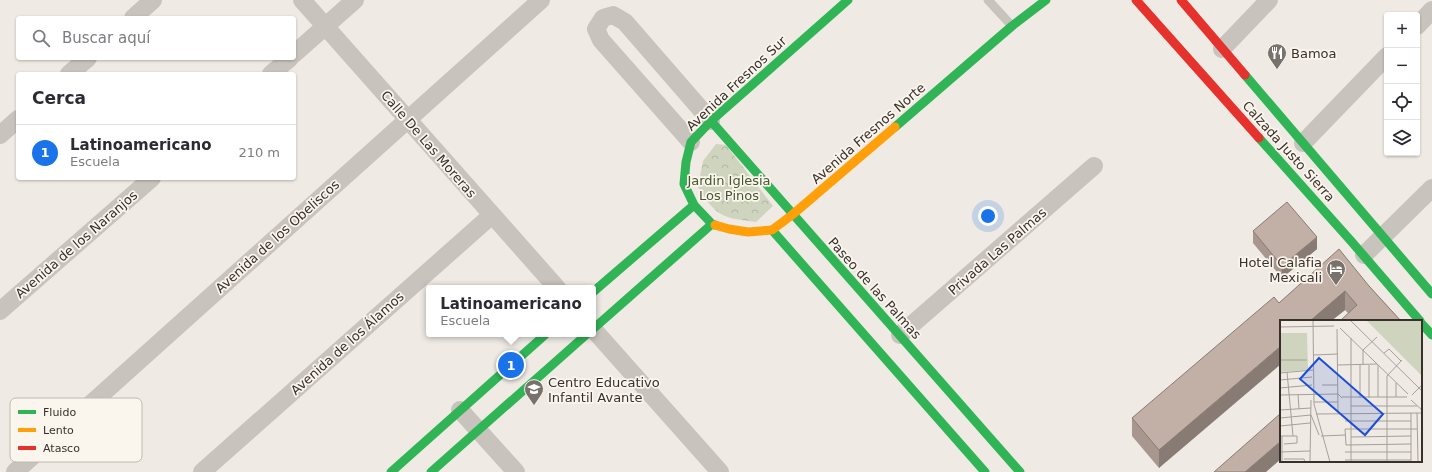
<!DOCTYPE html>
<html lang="es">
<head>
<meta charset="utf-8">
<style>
  body { margin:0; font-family:"DejaVu Sans",sans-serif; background:#f2f2f3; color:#2b2b33 }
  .controls { position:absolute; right:12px; top:12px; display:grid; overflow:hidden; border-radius:4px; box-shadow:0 1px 3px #0004 }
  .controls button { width:36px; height:36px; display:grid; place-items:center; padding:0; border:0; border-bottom:1px solid #e1e1e2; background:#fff; color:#2b2b33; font:20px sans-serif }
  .you { position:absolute; left:988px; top:216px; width:14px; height:14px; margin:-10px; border:3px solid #fff; border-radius:50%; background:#1a73e8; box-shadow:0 0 0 6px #1a73e833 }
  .badge { display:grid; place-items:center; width:26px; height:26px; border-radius:50%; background:#1a73e8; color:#fff; font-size:13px; font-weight:700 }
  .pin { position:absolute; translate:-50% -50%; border:2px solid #fff; box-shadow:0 1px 4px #0006 }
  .popup { position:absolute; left:426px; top:285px; width:170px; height:52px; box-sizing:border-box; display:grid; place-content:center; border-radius:4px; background:#fff; filter:drop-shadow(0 1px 3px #0005); font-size:13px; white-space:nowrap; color:#7c7c81 }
  .popup b { font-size:15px; color:#2b2b33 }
  .popup::after { content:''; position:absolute; left:50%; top:100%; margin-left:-8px; border:8px solid transparent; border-top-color:#fff }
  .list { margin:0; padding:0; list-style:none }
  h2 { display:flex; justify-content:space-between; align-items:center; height:52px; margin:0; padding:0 16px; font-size:17px }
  h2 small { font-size:13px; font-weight:400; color:#7c7c81 }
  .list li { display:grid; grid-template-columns:26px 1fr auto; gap:12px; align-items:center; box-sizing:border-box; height:56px; padding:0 16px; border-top:1px solid #e1e1e2 }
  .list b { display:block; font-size:15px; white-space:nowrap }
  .list p { margin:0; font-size:13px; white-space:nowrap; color:#7c7c81 }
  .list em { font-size:13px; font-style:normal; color:#7c7c81 }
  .icon { flex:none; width:22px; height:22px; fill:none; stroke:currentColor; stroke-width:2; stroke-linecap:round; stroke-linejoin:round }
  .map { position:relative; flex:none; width:1432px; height:472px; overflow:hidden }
  .search { position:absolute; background:#fff; box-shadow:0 1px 3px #0004; left:16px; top:16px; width:280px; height:44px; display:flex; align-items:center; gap:10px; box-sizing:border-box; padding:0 14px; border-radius:4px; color:#7c7c81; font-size:15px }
  .panel { position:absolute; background:#fff; box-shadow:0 1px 3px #0004; left:16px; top:72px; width:280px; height:108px; border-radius:4px }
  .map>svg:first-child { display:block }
  .forest { fill:url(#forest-crowns) }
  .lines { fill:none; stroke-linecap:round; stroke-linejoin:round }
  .lane { stroke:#c8c3bd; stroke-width:9 }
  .street { stroke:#c8c3bd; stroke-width:18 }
  .fast { stroke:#30b455; stroke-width:9 }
  .slow { stroke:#ff9f0a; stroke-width:9 }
  .jam { stroke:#e5322d; stroke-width:9 }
  .wall { fill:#a7978f }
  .shaded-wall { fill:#887b74 }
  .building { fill:#c2b0a6; stroke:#887b74 }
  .labels { text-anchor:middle; stroke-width:3.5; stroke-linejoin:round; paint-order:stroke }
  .poi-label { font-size:13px; fill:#3a302b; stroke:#faf5ed; text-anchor:start }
  .street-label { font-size:13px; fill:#3a302b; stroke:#faf5ed }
  .park-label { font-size:13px; fill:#46582f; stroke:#faf5ed }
  .inset-road { fill:none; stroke:#a7a09a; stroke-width:1 }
  .view { fill:#1d4ed8; fill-opacity:0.15; stroke:#1d4ed8; stroke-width:2 }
  .inset-edge { fill:none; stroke:#3a302b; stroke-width:2 }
  .key { fill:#faf5ed; stroke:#c0bab3; stroke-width:1 }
  .key-label { font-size:11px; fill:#3a302b }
</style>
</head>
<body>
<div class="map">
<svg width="1432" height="472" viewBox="0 0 1432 472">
  <defs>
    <pattern id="forest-crowns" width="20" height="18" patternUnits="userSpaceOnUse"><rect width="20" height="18" fill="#cfd4bf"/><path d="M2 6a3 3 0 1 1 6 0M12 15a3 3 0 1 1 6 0" fill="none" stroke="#b2b6a4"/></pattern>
  </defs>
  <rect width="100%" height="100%" fill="#efeae4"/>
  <path class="forest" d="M 716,144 L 726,145 L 773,206 L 756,222 C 723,218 716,217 698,187 L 703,161 Z"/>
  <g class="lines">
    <path class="lane" d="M 988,0 L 1012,26"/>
    <path class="street" d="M 302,0 L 557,288
      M 133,18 L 153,0
      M 1417,26 L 1432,10
      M 1222,49 L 1269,0
      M 294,54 L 355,0
      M 69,74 L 88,58
      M 271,74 L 290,58
      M 0,135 L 18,119
      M 691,142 L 601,40 L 596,29 L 603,18 L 613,15 L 625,22 L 711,121
      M 1303,143 L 1387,56
      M 1364,255 L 1432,188
      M 0,311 L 152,178
      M 593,329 L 720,472
      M 900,335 L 1094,166
      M 460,410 L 516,472
      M 15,472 L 541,0
      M 202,472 L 492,215"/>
    <path class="fast" d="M 1245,75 L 1432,294
      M 711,121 L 1020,472
      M 895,127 L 1012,26 L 1046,0
      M 1259,138 L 1351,241 L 1420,321
      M 715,225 L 712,224 L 694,205 L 684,184 L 686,162 L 691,142 L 711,121 L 848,0
      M 772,230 L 985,472
      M 593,292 L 694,205
      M 1421,323 L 1432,335
      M 593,329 L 712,224
      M 391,472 L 546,334
      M 431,472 L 587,334"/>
    <path class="slow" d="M 715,225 L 729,229 L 748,232 L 772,230 L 792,215 L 895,127"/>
    <path class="jam" d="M 1136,0 L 1259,138
      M 1181,0 L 1245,75"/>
  </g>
  <path class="wall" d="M 1253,231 L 1317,249 L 1282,278 L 1253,243 Z
    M 1369,286 L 1401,321 L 1348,313 L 1345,310 L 1331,321 L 1281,321 L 1159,468 L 1132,436 L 1132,418 L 1279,303 Z"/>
  <path class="shaded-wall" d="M 1317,237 L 1317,249 L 1282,278 L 1282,266 Z
    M 1345,291 L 1345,310 L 1331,321 L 1310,321 Z
    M 1281,346 L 1281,364 L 1159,468 L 1159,450 Z
    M 1281,441 L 1281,459 L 1266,472 L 1245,472 Z"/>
  <path class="building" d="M 1287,202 L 1317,237 L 1282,266 L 1253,231 Z
    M 1339,249 L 1369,286 L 1401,321 L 1340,321 L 1357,305 L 1345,291 L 1310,321 L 1281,321 L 1281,346 L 1159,450 L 1132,418 L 1274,297 L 1279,303 Z
    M 1281,413 L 1281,441 L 1245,472 L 1214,472 Z"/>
  <defs>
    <g id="restaurant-pin" transform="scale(1)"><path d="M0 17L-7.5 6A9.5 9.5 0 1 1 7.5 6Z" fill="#79716c" stroke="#faf5ed"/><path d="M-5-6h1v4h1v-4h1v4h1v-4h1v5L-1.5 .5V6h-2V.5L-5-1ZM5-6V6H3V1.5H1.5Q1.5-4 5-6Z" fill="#fff"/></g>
    <g id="hotel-pin" transform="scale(1)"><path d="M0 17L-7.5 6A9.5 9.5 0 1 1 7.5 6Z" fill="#79716c" stroke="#faf5ed"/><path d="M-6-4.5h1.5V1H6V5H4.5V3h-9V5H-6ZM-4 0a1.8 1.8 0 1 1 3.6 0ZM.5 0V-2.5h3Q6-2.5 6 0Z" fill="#fff"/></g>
    <g id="school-pin" transform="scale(1)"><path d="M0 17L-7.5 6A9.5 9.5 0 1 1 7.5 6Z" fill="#79716c" stroke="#faf5ed"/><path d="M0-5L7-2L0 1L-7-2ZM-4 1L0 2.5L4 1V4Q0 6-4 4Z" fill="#fff"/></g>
  </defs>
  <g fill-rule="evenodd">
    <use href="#restaurant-pin" x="1277" y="53"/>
    <use href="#hotel-pin" x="1336" y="269"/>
    <use href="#school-pin" x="534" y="389"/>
  </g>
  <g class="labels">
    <g class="poi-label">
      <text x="1291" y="58">Bamoa</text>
      <text x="1322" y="267" text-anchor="end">Hotel Calafia<tspan x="1322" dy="15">Mexicali</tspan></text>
      <text x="548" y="387">Centro Educativo<tspan x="548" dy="15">Infantil Avante</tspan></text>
    </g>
    <g class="street-label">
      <text transform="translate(736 83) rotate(-43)" y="5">Avenida Fresnos Sur</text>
      <text transform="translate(868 133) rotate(-41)" y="5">Avenida Fresnos Norte</text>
      <text transform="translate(429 144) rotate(49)" y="5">Calle De Las Moreras</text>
      <text transform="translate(1289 151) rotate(48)" y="5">Calzada Justo Sierra</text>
      <text transform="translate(277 236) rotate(-42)" y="5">Avenida de los Obeliscos</text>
      <text transform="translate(76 244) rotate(-41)" y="5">Avenida de los Naranjos</text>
      <text transform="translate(997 251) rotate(-41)" y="5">Privada Las Palmas</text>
      <text transform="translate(875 288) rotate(48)" y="5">Paseo de las Palmas</text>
      <text transform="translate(347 343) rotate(-42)" y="5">Avenida de los Álamos</text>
    </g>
    <g class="park-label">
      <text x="729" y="185">Jardin Iglesia<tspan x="729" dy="15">Los Pinos</tspan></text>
    </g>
  </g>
  <g transform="translate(1280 320)">
    <rect width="142" height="142" fill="#efeae4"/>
    <path d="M 86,0 L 142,0 L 142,56 Z" fill="#cfd4bf"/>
    <path d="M 0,13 L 27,13 L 28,50 L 0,52 Z" fill="#cfd4bf"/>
    <path class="inset-road" d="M 33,0 L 34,84 L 50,142M 70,0 L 142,71M 0,7 L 54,6M 60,8 L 128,74M 57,9 L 58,91M 71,18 L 71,142M 104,33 L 109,29 L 121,41M 33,35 L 58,34M 0,40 L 27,40M 57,45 L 97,44M 80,45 L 80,78M 83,45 L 83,30 L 97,17M 89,45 L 89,78M 7,52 L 13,116M 0,53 L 33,50M 0,60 L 32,57M 42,65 L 57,65M 0,68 L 32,65M 18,74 L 19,89M 0,75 L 58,74 L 62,78M 132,75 L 142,65M 62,77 L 127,77M 98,77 L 98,45M 116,77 L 116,63M 131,80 L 142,90M 34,82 L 58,82M 71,86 L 137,86M 0,90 L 31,88M 131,93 L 131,142M 137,93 L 138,142M 36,94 L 142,93M 31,95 L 39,115M 0,98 L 31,95M 65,101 L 131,101M 0,106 L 30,103M 0,116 L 17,116 L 17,123 L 4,124M 41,116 L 66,115M 71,117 L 131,116M 131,124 L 66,125 L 65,109 L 137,109M 0,132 L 30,131M 65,132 L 131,132M 4,139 L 24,139 L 25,142M 65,140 L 131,140M 2,142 L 2,116M 30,142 L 31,80M 107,142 L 107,56 L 122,40"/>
    <path class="view" d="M 39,38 L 103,94 L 85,115 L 20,59 Z"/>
    <rect width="142" height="142" class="inset-edge"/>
  </g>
  <rect x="10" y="398" width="132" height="64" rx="6" class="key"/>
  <rect x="18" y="410" width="18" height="4" fill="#30b455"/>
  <rect x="18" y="428" width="18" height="4" fill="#ff9f0a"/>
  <rect x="18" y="446" width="18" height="4" fill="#e5322d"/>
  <g class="key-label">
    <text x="43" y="416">Fluido</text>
    <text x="43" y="434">Lento</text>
    <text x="43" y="452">Atasco</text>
  </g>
</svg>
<div class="controls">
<button>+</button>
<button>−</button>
<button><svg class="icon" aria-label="locate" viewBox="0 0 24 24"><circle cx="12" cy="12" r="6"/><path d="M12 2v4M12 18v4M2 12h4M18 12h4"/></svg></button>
<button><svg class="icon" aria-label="layers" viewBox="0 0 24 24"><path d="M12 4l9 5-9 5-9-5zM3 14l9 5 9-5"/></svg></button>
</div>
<div class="you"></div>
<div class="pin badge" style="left:511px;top:365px">1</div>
<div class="popup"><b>Latinoamericano</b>Escuela</div>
<div class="search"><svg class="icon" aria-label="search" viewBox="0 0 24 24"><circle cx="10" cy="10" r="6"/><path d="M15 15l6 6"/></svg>Buscar aquí</div>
<section class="panel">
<h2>Cerca<small></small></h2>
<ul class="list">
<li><span class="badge">1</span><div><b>Latinoamericano</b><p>Escuela</p></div><em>210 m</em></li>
</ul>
</section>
</div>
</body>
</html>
